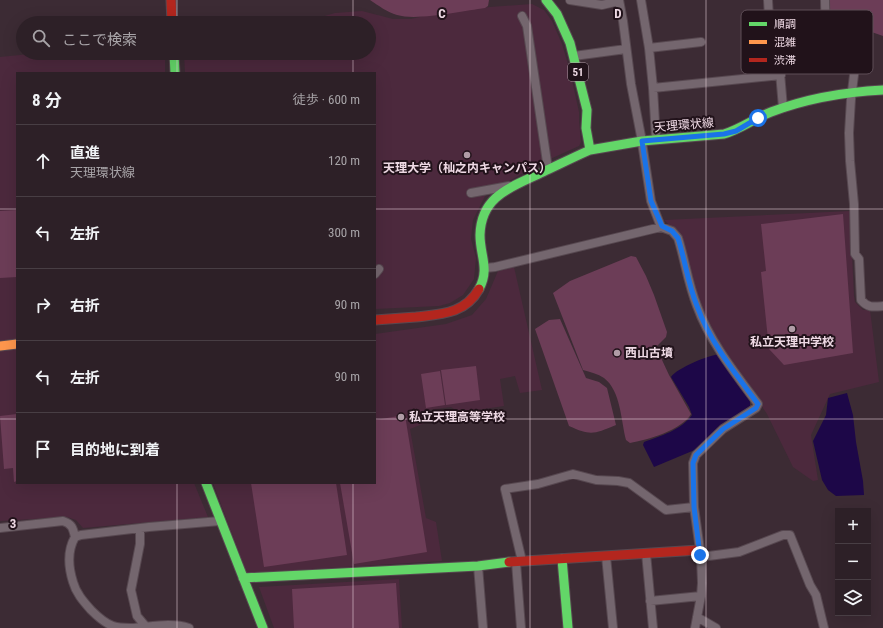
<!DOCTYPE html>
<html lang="ja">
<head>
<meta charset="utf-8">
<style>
  body { margin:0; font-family:"Roboto Condensed","Noto Sans JP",sans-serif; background:#35282f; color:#f1f3f6 }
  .controls { position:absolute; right:12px; bottom:12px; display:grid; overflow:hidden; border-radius:0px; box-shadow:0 4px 16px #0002 }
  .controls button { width:36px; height:36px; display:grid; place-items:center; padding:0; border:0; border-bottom:1px solid #483e44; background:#2d2027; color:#f1f3f6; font:20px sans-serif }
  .stop { position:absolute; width:12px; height:12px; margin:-9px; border:3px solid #1a73e8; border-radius:50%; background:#fff }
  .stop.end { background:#1a73e8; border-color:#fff; box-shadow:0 1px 4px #0008 }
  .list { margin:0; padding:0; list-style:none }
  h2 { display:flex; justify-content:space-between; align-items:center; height:52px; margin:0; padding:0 16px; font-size:17px }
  h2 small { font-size:13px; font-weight:400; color:#a7a3a7 }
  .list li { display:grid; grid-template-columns:26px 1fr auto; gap:12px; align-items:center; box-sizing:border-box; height:72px; padding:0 16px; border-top:1px solid #483e44 }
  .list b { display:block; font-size:15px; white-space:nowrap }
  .list p { margin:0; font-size:13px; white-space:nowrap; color:#a7a3a7 }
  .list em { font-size:13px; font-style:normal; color:#a7a3a7 }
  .icon { flex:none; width:22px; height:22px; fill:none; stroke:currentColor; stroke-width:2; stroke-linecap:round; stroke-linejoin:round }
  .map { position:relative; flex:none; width:883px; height:628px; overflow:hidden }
  .search { position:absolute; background:#2d2027; box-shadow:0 4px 16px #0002; left:16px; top:16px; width:360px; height:44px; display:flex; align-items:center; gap:10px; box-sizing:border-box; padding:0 14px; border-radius:22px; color:#a7a3a7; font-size:15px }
  .panel { position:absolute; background:#2d2027; box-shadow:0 4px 16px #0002; left:16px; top:72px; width:360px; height:412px; border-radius:0px }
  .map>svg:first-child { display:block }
  .built { fill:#4c293d }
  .green { fill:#6c3d57 }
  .water { fill:#1d0748 }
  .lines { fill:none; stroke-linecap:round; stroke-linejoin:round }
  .street-casing { stroke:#574850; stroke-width:10 }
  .fast-casing { stroke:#574850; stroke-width:11 }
  .slow-casing { stroke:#574850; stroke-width:11 }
  .jam-casing { stroke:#574850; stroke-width:11 }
  .street { stroke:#74666e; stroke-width:8 }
  .fast { stroke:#63d668; stroke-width:9 }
  .slow { stroke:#ff974d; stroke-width:9 }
  .jam { stroke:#b3261e; stroke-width:9 }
  .route { stroke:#1a73e8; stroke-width:5 }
  .grid { fill:none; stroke:#eed9e4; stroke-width:1; stroke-opacity:0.55 }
  .poi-dot { fill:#b09ca6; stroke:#21121a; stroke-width:1.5 }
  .labels { text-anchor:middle; stroke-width:4; stroke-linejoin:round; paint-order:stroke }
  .shield { fill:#21121a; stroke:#b09da7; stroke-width:1 }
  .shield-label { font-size:11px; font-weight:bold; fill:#eed9e4 }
  .street-label { font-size:12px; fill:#eed9e4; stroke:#21121a }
  .poi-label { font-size:12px; font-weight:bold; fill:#eed9e4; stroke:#21121a }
  .key { fill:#21121a; stroke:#5e4e57; stroke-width:1 }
  .key-label { font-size:11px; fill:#eed9e4 }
  .grid-label { font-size:13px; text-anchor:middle; font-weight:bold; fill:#eed9e4; stroke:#21121a; stroke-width:4; stroke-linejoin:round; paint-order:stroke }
</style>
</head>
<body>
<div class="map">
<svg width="883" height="628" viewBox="0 0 883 628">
  <rect width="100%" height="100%" fill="#3c2b34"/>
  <path class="built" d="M 532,4 L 544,10 L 552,21 L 562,44 L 570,71 L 579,112 L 579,121 L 581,142 L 579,146 L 539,164 L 492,191 L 485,196 L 473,220 L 471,239 L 476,258 L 474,279 L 463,295 L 450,303 L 439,306 L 375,309 L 375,73 L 185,73 L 184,53 L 369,53 L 369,23 L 300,23 L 335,13 L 362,11 L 393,19 L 411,19 L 450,10 Z
    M 40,53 L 165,53 L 165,73 L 17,73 L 17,483 L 194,483 L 208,517 L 83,528 L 76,520 L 67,517 L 0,521 L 0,57 Z
    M 850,211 L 854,296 L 855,302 L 863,310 L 870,310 L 879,382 L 830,394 L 811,435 L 818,480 L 813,481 L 793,467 L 767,414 L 723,348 L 700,307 L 679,234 L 664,220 Z
    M 514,267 L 542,390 L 520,393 L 515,376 L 500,379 L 504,406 L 477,410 L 457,411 L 451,407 L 428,410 L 425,423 L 410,429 L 426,518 L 436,522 L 442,561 L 247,573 L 213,483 L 375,483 L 375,334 L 446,324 L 472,315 L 486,299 L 498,271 Z
    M 399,579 L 402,628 L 274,628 L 259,587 Z"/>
  <path class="green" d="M 370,0 L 489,0 L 488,6 L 485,8 C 463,11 417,21 397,15 C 387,12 379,6 370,0 Z
    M 827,0 L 883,0 L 883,36 L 863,29 L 854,31 L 846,37 L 833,37 Z
    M 17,210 L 17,277 L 0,278 L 0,211 Z
    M 843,214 L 853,353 L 784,365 L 769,349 L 761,272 L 766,271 L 761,224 Z
    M 631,256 L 636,257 L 646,276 L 654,295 L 667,332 L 666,337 L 656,347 L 669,375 L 691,414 C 682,430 647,440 630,443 L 626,440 C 621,421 621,391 604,378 C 598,374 590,372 583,370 L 553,293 L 570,281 Z
    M 560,319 L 586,378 L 599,382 L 607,388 L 616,425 C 594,434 591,436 569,426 L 535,329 L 549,320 Z
    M 476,366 L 480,400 L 446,405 L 441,370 Z
    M 440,371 L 445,405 L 426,408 L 421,374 Z
    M 17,414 L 17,481 L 14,482 L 13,468 L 4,469 L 0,416 Z
    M 405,415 L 427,552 L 354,564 L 340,483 L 375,483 L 375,420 Z
    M 251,483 L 336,483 L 347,555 L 264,567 Z
    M 396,583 L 399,628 L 294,628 L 292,589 Z"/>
  <path class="water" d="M 720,354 L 738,385 L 749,398 L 750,401 L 750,406 L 717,429 L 697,449 L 654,467 L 643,445 L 644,442 C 661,436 681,430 692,415 L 689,407 L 671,377 C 677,368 709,355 720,354 Z
    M 847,393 L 853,415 L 856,442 L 863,481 L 864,495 L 836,496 L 828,490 L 822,480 L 813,441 L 826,415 L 828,398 Z"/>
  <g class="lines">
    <g class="street-casing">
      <path id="street" d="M 570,0 L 602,5 L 619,1
        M 619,0 L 623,21 L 631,84 L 641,136 L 651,201 L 661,227
        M 641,0 L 649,48 L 653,88
        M 768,0 L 769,18 L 777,37 L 783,108
        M 825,0 C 825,10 827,47 834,54 C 841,60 851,58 855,67 L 851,99 L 849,133 L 850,161 L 854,204 L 855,254 L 859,259 L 861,300 C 868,308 873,307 883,306
        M 522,16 L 527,26 L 548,169
        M 649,48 L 701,42
        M 574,56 L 626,49
        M 656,139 L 653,88 L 781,75
        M 471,193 L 509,186
        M 485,268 L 495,267 L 661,227 L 672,231 L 678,238 C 685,260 688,284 697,306 C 710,342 735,373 758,404 L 756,408 L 723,429 L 696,455 L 693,463 L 694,507 L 701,557 L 702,583 L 701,596 L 695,628
        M 375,274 L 379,269
        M 0,528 L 63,521 C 72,524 73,528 75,537
        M 140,529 L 140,544 L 131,590 L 137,616 L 147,628
        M 646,553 L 653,628
        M 606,556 L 613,628
        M 701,557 L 739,552 L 783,535 L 790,535 L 810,585 L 816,595 L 824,628
        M 522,561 L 505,489 L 538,484 L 573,474 L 596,480 L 618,481 L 629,483 L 666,510 L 694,507
        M 516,562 L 521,628
        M 478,566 L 483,628
        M 650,601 L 701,596
        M 697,617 L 716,628
        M 189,628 C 171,622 150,627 131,628 C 125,628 118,628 113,626 C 104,623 97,616 91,610 C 83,601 76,593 73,582 C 68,566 67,551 75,537 L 81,535 L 149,527 L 220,521"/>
    </g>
    <g class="fast-casing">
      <path id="fast" d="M 546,0 L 557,14 L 570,43 L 587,110 L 586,128 L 590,150 L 642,141 L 724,134 C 741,129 755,118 771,112 C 808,98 845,92 883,90
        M 174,53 L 175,73
        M 479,289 C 490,269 480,256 480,235 C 481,195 512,187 543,172 C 558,165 574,157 590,150
        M 206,483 L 263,628
        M 562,559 L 568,628
        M 243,578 L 478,566 L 509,562"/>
    </g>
    <g class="slow-casing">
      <path id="slow" d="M 0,346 L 17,344"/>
    </g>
    <g class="jam-casing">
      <path id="jam" d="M 171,0 L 172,23
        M 375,320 C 389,319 402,318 416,317 C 441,314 465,314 479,289
        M 509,562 L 699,550"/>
    </g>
    <use href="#street" class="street"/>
    <use href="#fast" class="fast"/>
    <use href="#slow" class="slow"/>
    <use href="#jam" class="jam"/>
  </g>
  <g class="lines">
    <path class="route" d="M 700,555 L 694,507 L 693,463 L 696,455 L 723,429 L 756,408 L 758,404 C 735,373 710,342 697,306 C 688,284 685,260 678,238 L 672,231 L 662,226 L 651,201 L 642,141 L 724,134 L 736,131 L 758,118"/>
  </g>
  <path class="grid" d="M 177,0 L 177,23M 353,0 L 353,23M 530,0 L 530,628M 706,0 L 706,628M 177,53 L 177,73M 353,53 L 353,73M 0,209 L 17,209M 375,209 L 883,209M 0,419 L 17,419M 375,419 L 883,419M 177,483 L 177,628M 353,483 L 353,628"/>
  <g class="poi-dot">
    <circle cx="467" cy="155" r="4"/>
    <circle cx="792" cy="329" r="4"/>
    <circle cx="617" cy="353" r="4"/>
    <circle cx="401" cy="417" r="4"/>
  </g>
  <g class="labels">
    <rect class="shield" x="568" y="63" width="20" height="18" rx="3"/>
    <g class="shield-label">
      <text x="578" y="76">51</text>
    </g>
    <g class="street-label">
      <text transform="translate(684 125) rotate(-5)" y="4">天理環状線</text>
    </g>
    <g class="poi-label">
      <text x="467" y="172">天理大学（杣之内キャンパス）</text>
      <text x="792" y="346">私立天理中学校</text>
      <text x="625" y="357" text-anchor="start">西山古墳</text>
      <text x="409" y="421" text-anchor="start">私立天理高等学校</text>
    </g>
  </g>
  <rect x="741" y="10" width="132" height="64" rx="6" class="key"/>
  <rect x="749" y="22" width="18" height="4" fill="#63d668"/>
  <rect x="749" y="40" width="18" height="4" fill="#ff974d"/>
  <rect x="749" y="58" width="18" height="4" fill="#b3261e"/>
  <g class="key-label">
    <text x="774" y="28">順調</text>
    <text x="774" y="46">混雑</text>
    <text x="774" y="64">渋滞</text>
  </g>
  <g class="grid-label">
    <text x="442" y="18">C</text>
    <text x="618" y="18">D</text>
    <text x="13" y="528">3</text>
  </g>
</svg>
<div class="controls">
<button>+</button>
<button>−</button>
<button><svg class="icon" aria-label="layers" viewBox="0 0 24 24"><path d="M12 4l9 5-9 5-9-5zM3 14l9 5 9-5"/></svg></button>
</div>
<div class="stop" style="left:758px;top:118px"></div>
<div class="stop end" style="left:700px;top:555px"></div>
<div class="search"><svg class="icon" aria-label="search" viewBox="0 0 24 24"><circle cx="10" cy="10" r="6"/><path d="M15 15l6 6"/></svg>ここで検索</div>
<section class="panel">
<h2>8 分<small>徒歩 · 600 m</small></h2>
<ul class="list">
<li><svg class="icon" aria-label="ahead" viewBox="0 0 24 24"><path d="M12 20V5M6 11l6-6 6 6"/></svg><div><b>直進</b><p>天理環状線</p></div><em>120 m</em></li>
<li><svg class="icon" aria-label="left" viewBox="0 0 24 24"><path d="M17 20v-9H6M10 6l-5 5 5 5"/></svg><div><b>左折</b></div><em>300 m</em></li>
<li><svg class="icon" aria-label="right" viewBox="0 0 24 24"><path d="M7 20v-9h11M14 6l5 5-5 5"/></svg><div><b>右折</b></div><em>90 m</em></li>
<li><svg class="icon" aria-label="left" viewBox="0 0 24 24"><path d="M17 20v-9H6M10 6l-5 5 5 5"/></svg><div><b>左折</b></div><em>90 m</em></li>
<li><svg class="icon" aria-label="arrive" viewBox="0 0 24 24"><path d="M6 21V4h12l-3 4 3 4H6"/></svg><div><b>目的地に到着</b></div></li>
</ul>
</section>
</div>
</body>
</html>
